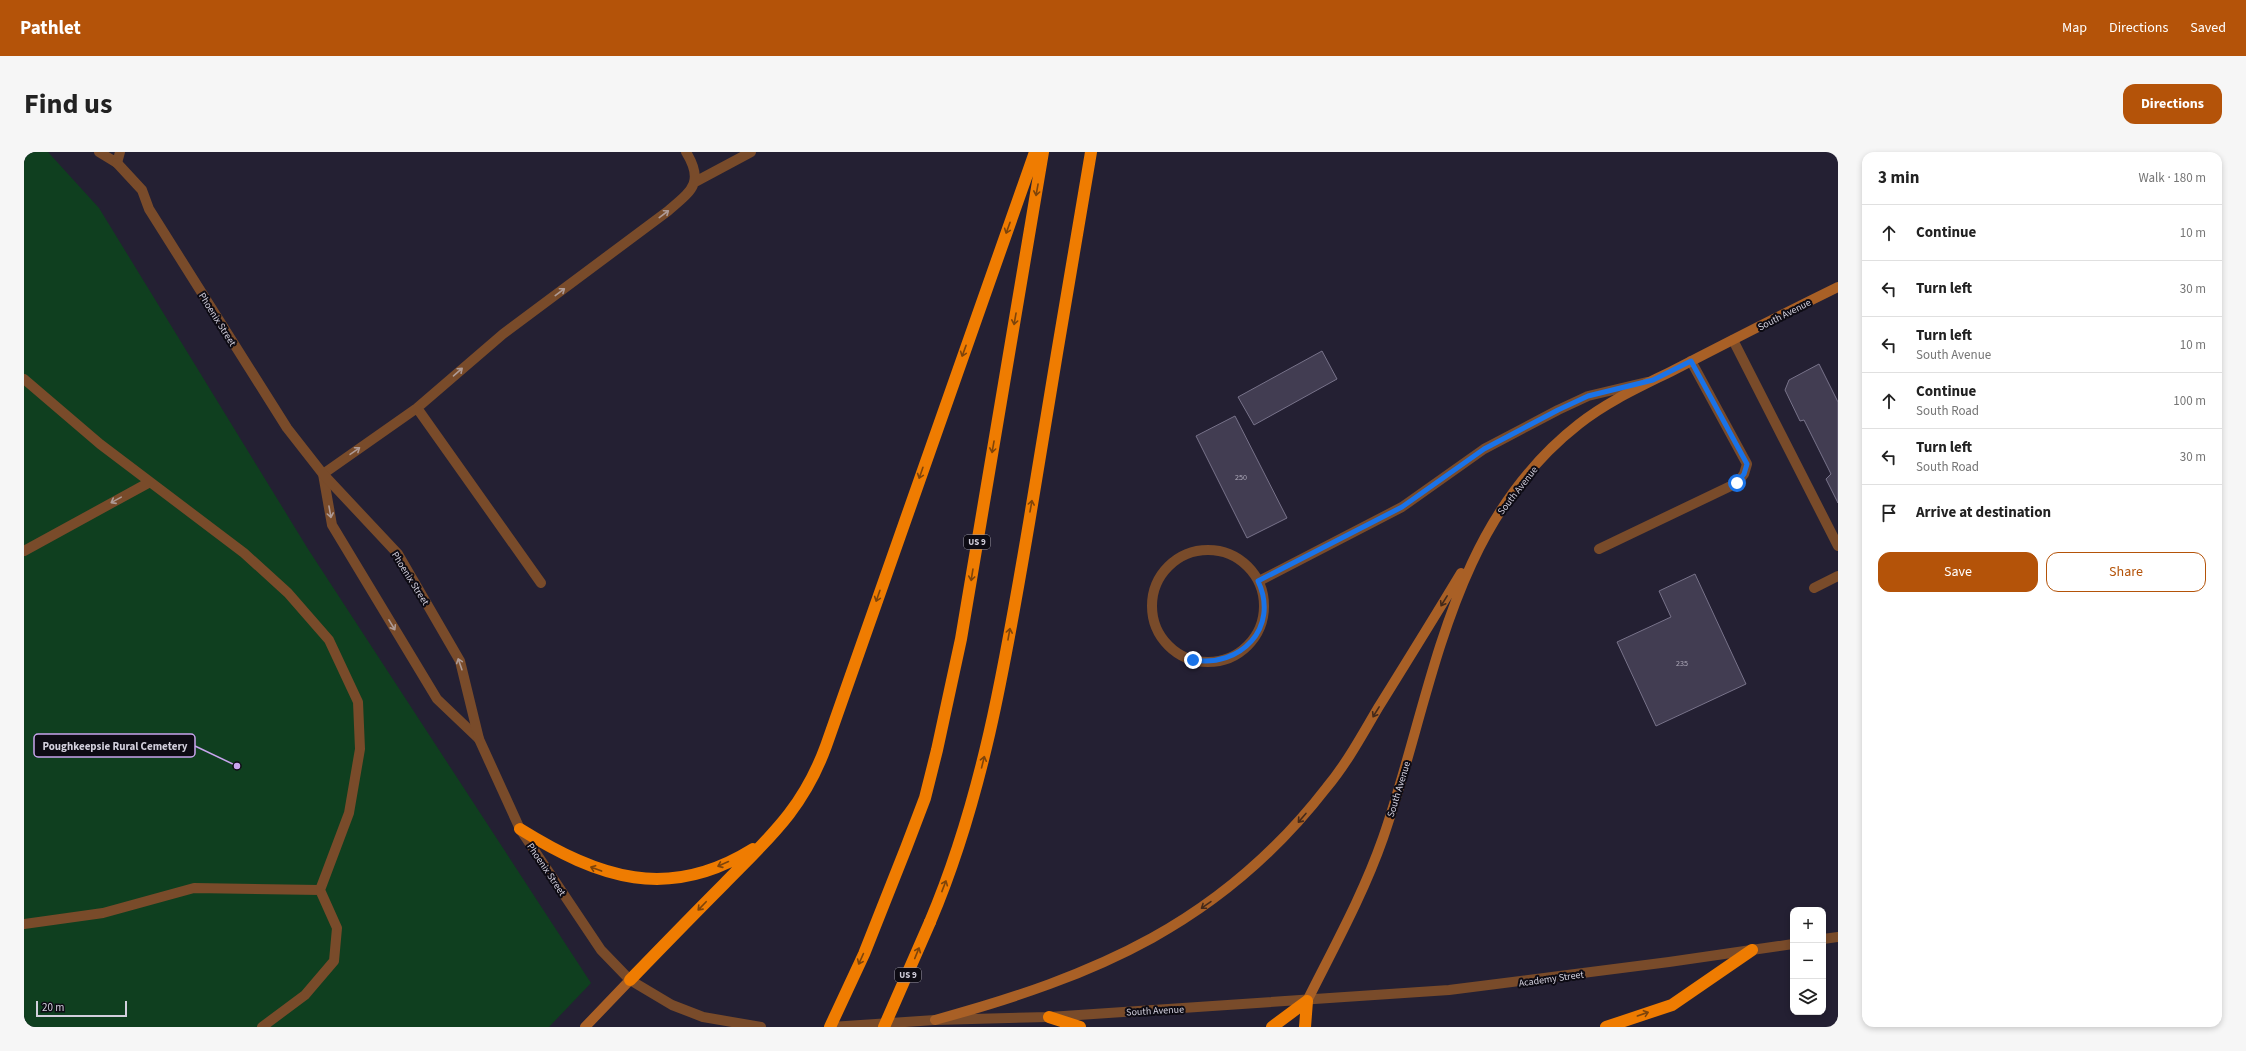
<!DOCTYPE html>
<html lang="en">
<head>
<meta charset="utf-8">
<style>
  body { margin:0; font-family:"Source Sans 3",sans-serif; background:#f6f6f6; color:#222 }
  .controls { position:absolute; right:12px; bottom:12px; display:grid; overflow:hidden; border-radius:8px; box-shadow:0 2px 6px #0003 }
  .controls button { width:36px; height:36px; display:grid; place-items:center; padding:0; border:0; border-bottom:1px solid #e0e0e0; background:#fff; color:#222; font:20px sans-serif }
  .scale { position:absolute; left:12px; bottom:10px; width:91px; box-sizing:border-box; padding-left:4px; border:2px solid #d2cfdc; border-top:0; font-size:11px; line-height:14px; white-space:nowrap; color:#d2cfdc; -webkit-text-stroke:3px #0d0b14; paint-order:stroke }
  .stop { position:absolute; width:12px; height:12px; margin:-9px; border:3px solid #1a73e8; border-radius:50%; background:#fff }
  .stop.end { background:#1a73e8; border-color:#fff; box-shadow:0 1px 4px #0008 }
  .list { margin:0; padding:0; list-style:none }
  h2 { display:flex; justify-content:space-between; align-items:center; height:52px; margin:0; padding:0 16px; font-size:17px }
  h2 small { font-size:13px; font-weight:400; color:#767676 }
  .list li { display:grid; grid-template-columns:26px 1fr auto; gap:12px; align-items:center; box-sizing:border-box; height:56px; padding:0 16px; border-top:1px solid #e0e0e0 }
  .list b { display:block; font-size:15px; white-space:nowrap }
  .list p { margin:0; font-size:13px; white-space:nowrap; color:#767676 }
  .list em { font-size:13px; font-style:normal; color:#767676 }
  .actions { display:flex; gap:8px; padding:12px 16px }
  .actions a { flex:1; padding:9px 0; border:1px solid #b45309; border-radius:12px; text-align:center; font-size:14px; color:#b45309 }
  .actions .main { background:#b45309; color:#fff }
  .icon { flex:none; width:22px; height:22px; fill:none; stroke:currentColor; stroke-width:2; stroke-linecap:round; stroke-linejoin:round }
  .map { position:relative; flex:none; width:1814px; height:875px; overflow:hidden; border-radius:12px }
  header { display:flex; align-items:center; gap:24px; box-sizing:border-box; height:56px; padding:0 20px; background:#b45309; color:#fff }
  header strong { font-size:19px }
  nav { display:flex; gap:22px; margin-inline-start:auto; font-size:14px }
  .intro { display:flex; align-items:center; justify-content:space-between; box-sizing:border-box; height:96px; padding:0 24px }
  h1 { margin:0; font-size:28px }
  .button { padding:10px 18px; border-radius:12px; background:#b45309; color:#fff; font-size:14px; font-weight:700 }
  main { display:flex; gap:24px; padding:0 24px }
  aside { flex:1; background:#fff; border-radius:12px; box-shadow:0 2px 6px #0003 }
  .map>svg:first-child { display:block }
  .green { fill:#0f3f1f }
  .building { fill:#423d52; stroke:#78738a }
  .lines { fill:none; stroke-linecap:round; stroke-linejoin:round }
  .lane { stroke:#794b2a; stroke-width:10 }
  .street { stroke:#794b2a; stroke-width:10 }
  .secondary { stroke:#a96026; stroke-width:10 }
  .highway { stroke:#ef7c01; stroke-width:12 }
  .highway-bridge { stroke:#ef7c01; stroke-width:12 }
  .oneway { stroke:#7e440a }
  .oneway2 { stroke:#ae9a95 }
  .oneway3 { stroke:#44291a }
  .route { stroke:#1a73e8; stroke-width:5 }
  .labels { text-anchor:middle; stroke-width:4; stroke-linejoin:round; paint-order:stroke }
  .number-label { font-size:8px; fill:#aeaaba }
  .shield { fill:#0d0b14; stroke:#9794a0; stroke-width:1 }
  .shield-label { font-size:9px; font-weight:bold; fill:#d2cfdc }
  .street-label { font-size:10px; fill:#d2cfdc; stroke:#0d0b14 }
  .leader { fill:none; stroke:#c9a5ee; stroke-width:1.5 }
  .callout-dot { fill:#c9a5ee; stroke:#0d0b14; stroke-width:1.5 }
  .callout { fill:#0d0b14; stroke:#c9a5ee; stroke-width:1.5 }
  .callout-label { font-size:11px; text-anchor:middle; font-weight:bold; fill:#d2cfdc }
</style>
</head>
<body>
<header>
<strong>Pathlet</strong>
<nav><a>Map</a><a>Directions</a><a>Saved</a></nav>
</header>
<div class="intro"><h1>Find us</h1><a class="button">Directions</a></div>
<main>
<div class="map">
<svg width="1814" height="875" viewBox="0 0 1814 875">
  <rect width="100%" height="100%" fill="#242033"/>
  <path class="green" d="M 0,0 L 24,0 L 75,56 L 284,397 L 567,831 L 525,875 L 0,875 Z"/>
  <path class="building" d="M 1298,199 L 1313,227 L 1230,273 L 1214,245 Z
    M 1795,212 L 1814,250 L 1814,351 L 1802,327 L 1807,322 L 1780,268 L 1776,269 L 1761,238 L 1765,228 Z
    M 1211,264 L 1263,366 L 1223,386 L 1172,284 Z
    M 1671,422 L 1722,532 L 1632,574 L 1593,490 L 1647,465 L 1635,439 Z"/>
  <g class="lines">
    <path class="lane" d="M 75,0 L 93,11 L 96,0
      M 671,30 L 727,0
      M 1709,188 L 1814,394
      M 0,227 L 76,292 L 220,401 L 264,441 L 305,488 L 334,550 L 336,597 L 325,661 L 296,738 L 313,776 L 310,809 L 281,843 L 238,875
      M 393,256 L 517,431
      M 1575,397 L 1713,331 L 1720,322 L 1723,312 L 1667,209
      M 0,399 L 126,330
      M 1790,436 L 1814,424
      M 455,587 L 413,547 L 308,373 L 299,322 L 393,256 L 479,182 L 644,59 C 667,39 681,31 662,0
      M 0,772 L 79,761 L 170,736 L 296,738"/>
    <path class="street" d="M 93,11 L 118,38 L 125,57 L 263,276 L 299,322 L 374,402 L 436,509 L 455,587 L 496,677 L 577,798 L 606,828 L 648,853 L 679,865 L 737,875
      M1128 454a56 56 0 1 1 112 0a56 56 0 1 1-112 0Z
      M 1235,429 L 1378,355 L 1460,297 L 1534,258 L 1564,244 L 1623,230
      M 1799,787 L 1814,785
      M 807,875 L 911,868 L 1025,865 L 1425,838 L 1645,810 L 1769,792"/>
    <path class="secondary" d="M 1283,849 C 1310,795 1339,743 1359,686 C 1410,539 1424,374 1555,272 C 1584,249 1618,234 1650,218 C 1704,190 1759,162 1814,135
      M 911,868 C 1072,824 1198,771 1303,635 C 1323,611 1338,583 1354,556 C 1382,511 1410,466 1437,421
      M 561,875 L 606,828"/>
    <path class="highway" d="M 496,677 C 575,726 644,750 729,697
      M 906,770 C 960,643 982,506 1005,371 C 1025,247 1046,124 1067,0
      M 606,828 C 637,796 668,764 700,732 C 745,686 779,657 802,594 L 1011,0
      M 1025,865 L 1056,875
      M 806,875 L 840,802 L 882,696 L 901,646 L 913,598 L 937,487 L 1019,0
      M 1248,875 L 1283,849
      M 1281,875 L 1283,849
      M 1582,875 L 1648,853 L 1728,798"/>
    <path class="highway-bridge" d="M 860,875 L 906,770"/>
  </g>
  <defs><path id="oneway-shaft" d="M-6 0H5M1.5-3L5.5 0L1.5 3" fill="none" stroke-width="1.6" stroke-linecap="round" stroke-linejoin="round"/></defs>
  <g class="oneway">
    <use href="#oneway-shaft" transform="translate(1013 38) rotate(100)"/>
    <use href="#oneway-shaft" transform="translate(984 76) rotate(110)"/>
    <use href="#oneway-shaft" transform="translate(991 167) rotate(100)"/>
    <use href="#oneway-shaft" transform="translate(940 199) rotate(110)"/>
    <use href="#oneway-shaft" transform="translate(969 295) rotate(100)"/>
    <use href="#oneway-shaft" transform="translate(897 321) rotate(109)"/>
    <use href="#oneway-shaft" transform="translate(1007 354) rotate(-80)"/>
    <use href="#oneway-shaft" transform="translate(948 423) rotate(99)"/>
    <use href="#oneway-shaft" transform="translate(854 444) rotate(109)"/>
    <use href="#oneway-shaft" transform="translate(985 482) rotate(-80)"/>
    <use href="#oneway-shaft" transform="translate(959 610) rotate(-76)"/>
    <use href="#oneway-shaft" transform="translate(699 712) rotate(156)"/>
    <use href="#oneway-shaft" transform="translate(572 717) rotate(-160)"/>
    <use href="#oneway-shaft" transform="translate(920 734) rotate(-69)"/>
    <use href="#oneway-shaft" transform="translate(678 754) rotate(134)"/>
    <use href="#oneway-shaft" transform="translate(893 801) rotate(-68)"/>
    <use href="#oneway-shaft" transform="translate(837 807) rotate(114)"/>
    <use href="#oneway-shaft" transform="translate(1619 862) rotate(-19)"/>
  </g>
  <g class="oneway2">
    <use href="#oneway-shaft" transform="translate(640 62) rotate(-37)"/>
    <use href="#oneway-shaft" transform="translate(536 140) rotate(-37)"/>
    <use href="#oneway-shaft" transform="translate(434 220) rotate(-41)"/>
    <use href="#oneway-shaft" transform="translate(331 299) rotate(-35)"/>
    <use href="#oneway-shaft" transform="translate(92 348) rotate(151)"/>
    <use href="#oneway-shaft" transform="translate(306 360) rotate(80)"/>
    <use href="#oneway-shaft" transform="translate(368 473) rotate(59)"/>
    <use href="#oneway-shaft" transform="translate(436 512) rotate(-109)"/>
  </g>
  <g class="oneway3">
    <use href="#oneway-shaft" transform="translate(1420 449) rotate(122)"/>
    <use href="#oneway-shaft" transform="translate(1352 560) rotate(122)"/>
    <use href="#oneway-shaft" transform="translate(1278 666) rotate(131)"/>
    <use href="#oneway-shaft" transform="translate(1182 753) rotate(145)"/>
  </g>
  <g class="lines">
    <path class="route" d="M 1169,508 C 1216,516 1256,476 1234,429 L 1378,355 L 1460,297 L 1534,258 L 1564,244 L 1629,228 L 1667,209 L 1723,312 L 1720,322 L 1713,331"/>
  </g>
  <g class="labels">
    <g class="number-label">
      <text x="1217" y="328">250</text>
      <text x="1658" y="514">235</text>
    </g>
    <g class="shield">
      <rect x="940" y="383" width="26" height="14" rx="3"/>
      <rect x="871" y="816" width="26" height="14" rx="3"/>
    </g>
    <g class="shield-label">
      <text x="953" y="393">US 9</text>
      <text x="884" y="826">US 9</text>
    </g>
    <g class="street-label">
      <text transform="translate(1760 162) rotate(-27)" y="4">South Avenue</text>
      <text transform="translate(194 167) rotate(58)" y="4">Phoenix Street</text>
      <text transform="translate(1493 338) rotate(-52)" y="4">South Avenue</text>
      <text transform="translate(387 426) rotate(58)" y="4">Phoenix Street</text>
      <text transform="translate(1374 637) rotate(-73)" y="4">South Avenue</text>
      <text transform="translate(523 717) rotate(56)" y="4">Phoenix Street</text>
      <text transform="translate(1527 826) rotate(-8)" y="4">Academy Street</text>
      <text transform="translate(1131 858) rotate(-3)" y="4">South Avenue</text>
    </g>
  </g>
  <path class="leader" d="M213 614L171 594"/>
  <circle class="callout-dot" cx="213" cy="614" r="4"/>
  <rect class="callout" x="10" y="582" width="161" height="23" rx="4"/>
  <g class="callout-label">
    <text x="91" y="598">Poughkeepsie Rural Cemetery</text>
  </g>
</svg>
<div class="controls">
<button>+</button>
<button>−</button>
<button><svg class="icon" aria-label="layers" viewBox="0 0 24 24"><path d="M12 4l9 5-9 5-9-5zM3 14l9 5 9-5"/></svg></button>
</div>
<div class="scale">20 m</div>
<div class="stop" style="left:1713px;top:331px"></div>
<div class="stop end" style="left:1169px;top:508px"></div>
</div>
<aside>
<h2>3 min<small>Walk · 180 m</small></h2>
<ul class="list">
<li><svg class="icon" aria-label="ahead" viewBox="0 0 24 24"><path d="M12 20V5M6 11l6-6 6 6"/></svg><div><b>Continue</b></div><em>10 m</em></li>
<li><svg class="icon" aria-label="left" viewBox="0 0 24 24"><path d="M17 20v-9H6M10 6l-5 5 5 5"/></svg><div><b>Turn left</b></div><em>30 m</em></li>
<li><svg class="icon" aria-label="left" viewBox="0 0 24 24"><path d="M17 20v-9H6M10 6l-5 5 5 5"/></svg><div><b>Turn left</b><p>South Avenue</p></div><em>10 m</em></li>
<li><svg class="icon" aria-label="ahead" viewBox="0 0 24 24"><path d="M12 20V5M6 11l6-6 6 6"/></svg><div><b>Continue</b><p>South Road</p></div><em>100 m</em></li>
<li><svg class="icon" aria-label="left" viewBox="0 0 24 24"><path d="M17 20v-9H6M10 6l-5 5 5 5"/></svg><div><b>Turn left</b><p>South Road</p></div><em>30 m</em></li>
<li><svg class="icon" aria-label="arrive" viewBox="0 0 24 24"><path d="M6 21V4h12l-3 4 3 4H6"/></svg><div><b>Arrive at destination</b></div></li>
</ul>
<div class="actions"><a class="main">Save</a><a>Share</a></div>
</aside>
</main>
</body>
</html>
